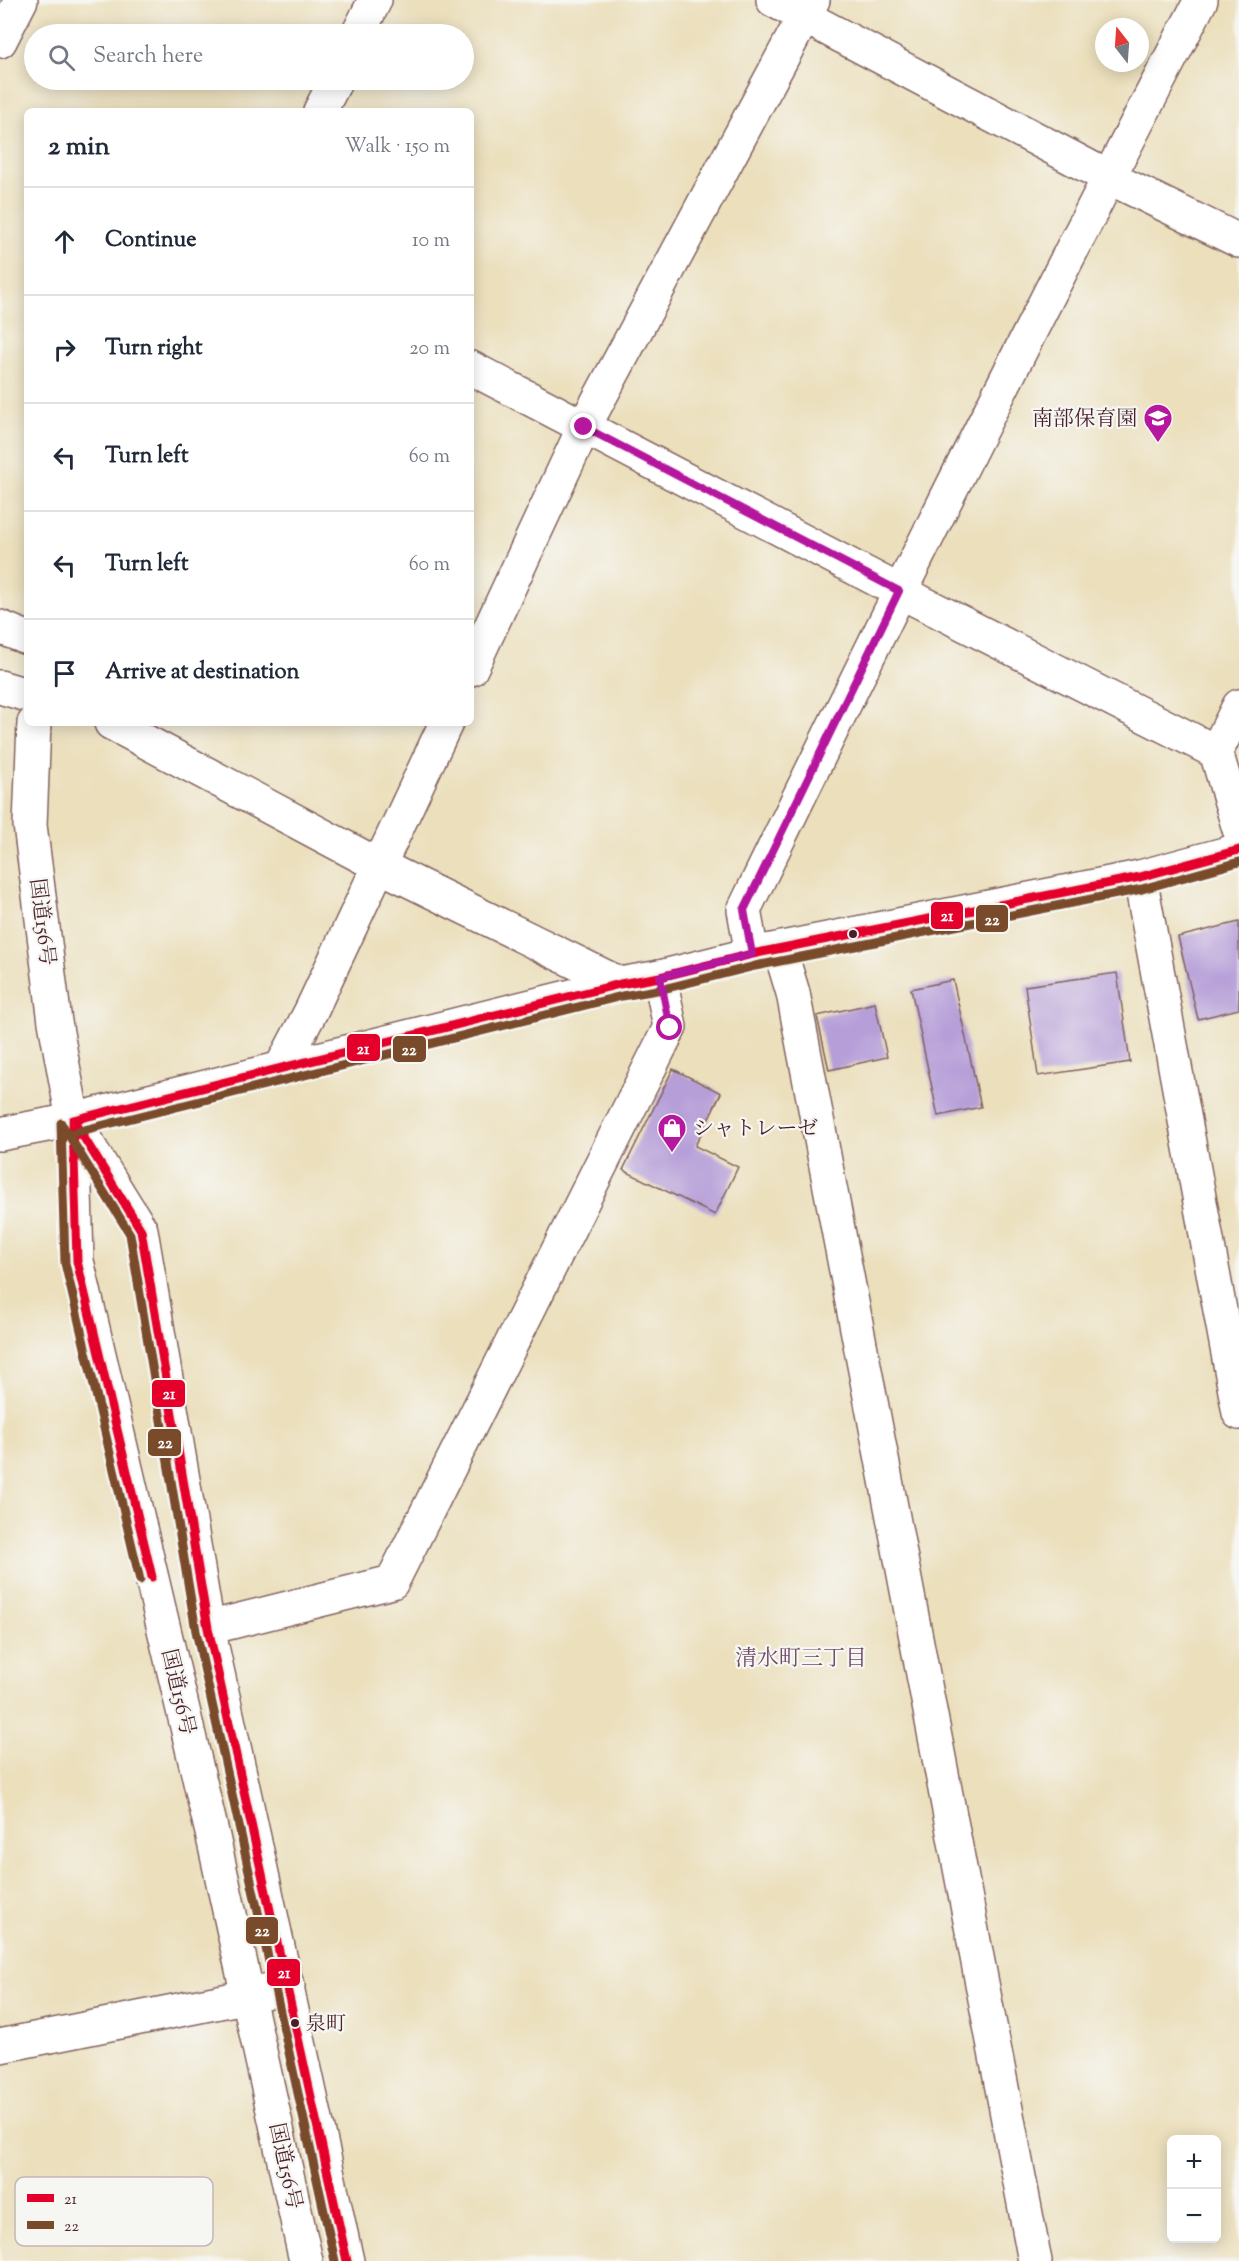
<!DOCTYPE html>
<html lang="en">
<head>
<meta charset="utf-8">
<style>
  body { margin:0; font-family:"Sorts Mill Goudy","Noto Serif JP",serif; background:#f2f2f3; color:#1f2937 }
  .controls { position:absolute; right:18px; bottom:18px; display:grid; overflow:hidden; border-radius:9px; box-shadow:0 3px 15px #0003 }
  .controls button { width:54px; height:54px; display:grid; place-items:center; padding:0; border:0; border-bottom:2px solid #e0e1e3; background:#fff; color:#1f2937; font:30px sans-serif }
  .compass { position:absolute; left:1095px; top:18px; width:54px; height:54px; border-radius:50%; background:#fff; box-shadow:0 3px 15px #0003; rotate:343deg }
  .stop { position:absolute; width:18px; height:18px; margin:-14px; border:4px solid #b5179e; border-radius:50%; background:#fff }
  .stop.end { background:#b5179e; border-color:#fff; box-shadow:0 2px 6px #0008 }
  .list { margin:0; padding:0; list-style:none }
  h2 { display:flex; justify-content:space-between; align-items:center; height:78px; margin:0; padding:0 24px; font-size:26px }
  h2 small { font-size:20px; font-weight:400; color:#747a83 }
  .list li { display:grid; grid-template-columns:39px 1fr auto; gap:18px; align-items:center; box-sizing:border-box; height:108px; padding:0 24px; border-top:2px solid #e0e1e3 }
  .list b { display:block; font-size:22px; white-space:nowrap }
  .list em { font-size:20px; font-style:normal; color:#747a83 }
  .icon { flex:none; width:33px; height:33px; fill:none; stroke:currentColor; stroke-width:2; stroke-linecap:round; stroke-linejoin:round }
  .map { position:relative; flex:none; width:1239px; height:2261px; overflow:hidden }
  .search { position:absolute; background:#fff; box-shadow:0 3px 15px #0003; left:24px; top:24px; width:450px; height:66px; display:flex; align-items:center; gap:15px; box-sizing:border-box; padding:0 21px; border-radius:33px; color:#747a83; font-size:22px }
  .panel { position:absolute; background:#fff; box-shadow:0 3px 15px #0003; left:24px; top:108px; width:450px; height:618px; border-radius:9px }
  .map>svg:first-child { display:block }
  .building { fill:#b69ed8 }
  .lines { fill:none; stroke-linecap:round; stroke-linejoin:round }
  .street-casing { stroke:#82625e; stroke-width:36 }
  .secondary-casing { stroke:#82625e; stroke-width:36 }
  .highway-casing { stroke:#82625e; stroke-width:36 }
  .street { stroke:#fff; stroke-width:33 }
  .secondary { stroke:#fff; stroke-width:33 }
  .highway { stroke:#fff; stroke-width:33 }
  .bus-1-casing { stroke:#f6f6f2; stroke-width:14 }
  .bus-2-casing { stroke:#f6f6f2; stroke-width:14 }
  .bus-1 { stroke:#e4002b; stroke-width:9 }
  .bus-2 { stroke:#7a4b2a; stroke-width:9 }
  .route { stroke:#b5179e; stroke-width:8 }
  .bus-dot { fill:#4a1f2b; stroke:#f6f6f2; stroke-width:2 }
  .labels { text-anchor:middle; stroke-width:4.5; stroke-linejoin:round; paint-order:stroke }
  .bus-label { font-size:20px; fill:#4a1f2b; stroke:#f6f6f2; text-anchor:start }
  .poi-label { font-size:21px; fill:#4a1f2b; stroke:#f6f6f2; text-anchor:end }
  .street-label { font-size:21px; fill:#4a1f2b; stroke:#f6f6f2 }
  .neighbourhood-label { font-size:22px; fill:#704b68; stroke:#f6f6f2 }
  .key { fill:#f6f6f2; stroke:#c2b6b6; stroke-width:1.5 }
  .key-label { font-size:16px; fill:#4a1f2b }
  .line-badge { stroke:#f6f6f2; stroke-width:2 }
  .badge-label { font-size:16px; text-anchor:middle; font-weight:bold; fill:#fff }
</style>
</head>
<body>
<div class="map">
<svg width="1239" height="2261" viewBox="0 0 1239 2261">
  <rect width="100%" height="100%" fill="#f6f6f2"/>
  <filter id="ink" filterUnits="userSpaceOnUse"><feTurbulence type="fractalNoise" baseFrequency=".0167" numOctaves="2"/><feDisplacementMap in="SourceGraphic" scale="12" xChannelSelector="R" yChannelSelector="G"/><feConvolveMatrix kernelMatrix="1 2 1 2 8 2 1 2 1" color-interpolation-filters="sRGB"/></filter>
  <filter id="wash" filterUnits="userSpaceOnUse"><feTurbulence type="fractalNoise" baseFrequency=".008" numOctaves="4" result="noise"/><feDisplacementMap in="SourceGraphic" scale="24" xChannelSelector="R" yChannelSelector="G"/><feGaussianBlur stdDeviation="1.35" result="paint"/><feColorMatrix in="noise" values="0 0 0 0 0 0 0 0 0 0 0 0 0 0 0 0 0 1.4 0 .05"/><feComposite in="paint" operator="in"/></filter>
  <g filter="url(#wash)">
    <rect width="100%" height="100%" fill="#ebdfbc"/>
    <g id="blocks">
      <path class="building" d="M 1239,922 L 1239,1009 L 1198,1019 L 1178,937 Z
        M 1117,973 L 1130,1062 L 1038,1076 L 1025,986 Z
        M 953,980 L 981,1107 L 938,1116 L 911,989 Z
        M 875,1003 L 887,1057 L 829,1070 L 817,1016 Z
        M 673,1069 L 721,1093 L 695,1146 L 738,1167 L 715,1215 L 623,1170 Z"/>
    </g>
  </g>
  <g filter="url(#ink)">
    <use href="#blocks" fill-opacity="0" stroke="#82625e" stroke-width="1.5"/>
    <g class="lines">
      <g class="street-casing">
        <path id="street" d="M 773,0 L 1108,177 L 1239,241
          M 0,41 L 21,0
          M 471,368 L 899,591 L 1216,752
          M 0,627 L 27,638
          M 471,669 L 584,427 L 813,0
          M 0,687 L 27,695
          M 1239,706 L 1216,752 L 1239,829
          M 111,723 L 380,866 L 620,984
          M 1140,877 L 1239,1413
          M 780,950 L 793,993 L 1035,2261
          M 752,954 L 744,910 C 892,605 1043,301 1201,0
          M 281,1068 L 311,1011 L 446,723
          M 208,1628 L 392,1582 L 670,1027 L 660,977
          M 0,2046 L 249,1996 L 288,1986"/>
      </g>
      <g class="secondary-casing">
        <path id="secondary" d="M 0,1134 L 73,1120 L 620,984 L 660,977 L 752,954 L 1140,877 L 1239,850"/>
      </g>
      <g class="highway-casing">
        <path id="highway" d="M 358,34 L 375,0
          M 320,111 L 336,80
          M 34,723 L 30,825 L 55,1022 L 73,1120 L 77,1261 L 213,1837 L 306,2261
          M 74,1122 L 141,1230 L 208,1628 L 347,2261"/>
      </g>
      <use href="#street" class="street"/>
      <use href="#secondary" class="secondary"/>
      <use href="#highway" class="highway"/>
      <g class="bus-1-casing">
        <path id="bus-1" d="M 73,1120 L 620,984 L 660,977 L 752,954 L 1140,877 L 1239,850
          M 73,1120 L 141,1230 L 208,1628 L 347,2261
          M 73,1123 L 77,1261 L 152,1577"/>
      </g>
      <g class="bus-2-casing">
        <path id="bus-2" d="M 61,1123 L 65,1263 L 140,1580
          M 63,1126 L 130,1234 L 196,1631 L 335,2261
          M 76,1132 L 622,996 L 663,989 L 755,966 L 1142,889 L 1239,862"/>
      </g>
      <use href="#bus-1" class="bus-1"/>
      <use href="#bus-2" class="bus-2"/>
    </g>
  </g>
  <g class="lines" filter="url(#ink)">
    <path class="route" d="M 584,427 L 899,591 L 744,910 L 752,954 L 660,977 L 670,1028"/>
  </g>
  <defs>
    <g id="school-pin" transform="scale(1.5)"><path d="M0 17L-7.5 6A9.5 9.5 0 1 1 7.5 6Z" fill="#b5179e" stroke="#f6f6f2"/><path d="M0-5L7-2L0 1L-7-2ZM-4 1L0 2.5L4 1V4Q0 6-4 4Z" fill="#fff"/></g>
    <g id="shop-pin" transform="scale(1.5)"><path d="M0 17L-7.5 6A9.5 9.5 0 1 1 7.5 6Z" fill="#b5179e" stroke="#f6f6f2"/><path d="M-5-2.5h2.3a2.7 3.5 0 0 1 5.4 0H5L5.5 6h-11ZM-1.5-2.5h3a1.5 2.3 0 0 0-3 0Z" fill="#fff"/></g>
  </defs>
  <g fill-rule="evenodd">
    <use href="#school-pin" x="1158" y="418"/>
    <use href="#shop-pin" x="672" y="1128"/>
  </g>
  <g class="bus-dot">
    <circle cx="853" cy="934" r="5"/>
    <circle cx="295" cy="2023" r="5"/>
  </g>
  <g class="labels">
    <g class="bus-label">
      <text x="306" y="2030">泉町</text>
    </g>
    <g class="poi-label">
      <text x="1137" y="425">南部保育園</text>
      <text x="693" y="1135" text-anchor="start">シャトレーゼ</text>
    </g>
    <g class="street-label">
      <text transform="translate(43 922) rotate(83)" y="7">国道156号</text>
      <text transform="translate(179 1692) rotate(77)" y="7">国道156号</text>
      <text transform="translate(286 2166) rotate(78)" y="7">国道156号</text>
    </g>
    <g class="neighbourhood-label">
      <text x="801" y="1665">清水町三丁目</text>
    </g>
  </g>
  <rect x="15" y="2177" width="198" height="69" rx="9" class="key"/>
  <rect x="27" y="2194" width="27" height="8" fill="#e4002b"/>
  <rect x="27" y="2221" width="27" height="8" fill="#7a4b2a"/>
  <g class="key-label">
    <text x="64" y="2204">21</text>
    <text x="64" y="2231">22</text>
  </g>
  <g class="line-badge">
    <rect x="930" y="901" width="34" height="29" rx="6" fill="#e4002b"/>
    <rect x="975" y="904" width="34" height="29" rx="6" fill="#7a4b2a"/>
    <rect x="346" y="1033" width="35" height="29" rx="6" fill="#e4002b"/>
    <rect x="392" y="1035" width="35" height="28" rx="6" fill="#7a4b2a"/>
    <rect x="151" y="1379" width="35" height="29" rx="6" fill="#e4002b"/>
    <rect x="147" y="1428" width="35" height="29" rx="6" fill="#7a4b2a"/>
    <rect x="245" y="1916" width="34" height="29" rx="6" fill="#7a4b2a"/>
    <rect x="266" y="1958" width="35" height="29" rx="6" fill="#e4002b"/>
  </g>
  <g class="badge-label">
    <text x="947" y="921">21</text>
    <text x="992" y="925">22</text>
    <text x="363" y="1054">21</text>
    <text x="409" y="1055">22</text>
    <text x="169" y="1399">21</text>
    <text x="165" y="1448">22</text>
    <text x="262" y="1936">22</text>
    <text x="284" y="1978">21</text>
  </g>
</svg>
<div class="controls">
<button>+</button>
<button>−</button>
</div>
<svg class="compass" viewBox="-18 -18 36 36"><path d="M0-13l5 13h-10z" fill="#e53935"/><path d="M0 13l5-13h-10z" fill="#747a83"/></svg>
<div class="stop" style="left:670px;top:1028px"></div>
<div class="stop end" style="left:584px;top:427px"></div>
<div class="search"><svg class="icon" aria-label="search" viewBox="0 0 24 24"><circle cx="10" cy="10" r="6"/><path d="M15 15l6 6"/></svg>Search here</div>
<section class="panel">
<h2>2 min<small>Walk · 150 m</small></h2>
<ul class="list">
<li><svg class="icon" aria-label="ahead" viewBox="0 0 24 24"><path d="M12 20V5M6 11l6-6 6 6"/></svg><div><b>Continue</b></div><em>10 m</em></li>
<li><svg class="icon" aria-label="right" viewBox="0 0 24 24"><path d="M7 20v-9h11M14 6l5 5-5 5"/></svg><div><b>Turn right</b></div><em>20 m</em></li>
<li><svg class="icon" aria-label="left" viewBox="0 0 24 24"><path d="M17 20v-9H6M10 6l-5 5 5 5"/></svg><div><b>Turn left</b></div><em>60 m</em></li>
<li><svg class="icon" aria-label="left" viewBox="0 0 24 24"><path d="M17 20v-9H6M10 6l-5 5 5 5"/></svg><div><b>Turn left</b></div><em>60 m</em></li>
<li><svg class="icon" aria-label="arrive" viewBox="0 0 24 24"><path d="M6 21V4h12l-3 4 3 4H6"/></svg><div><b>Arrive at destination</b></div></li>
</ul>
</section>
</div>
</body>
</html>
